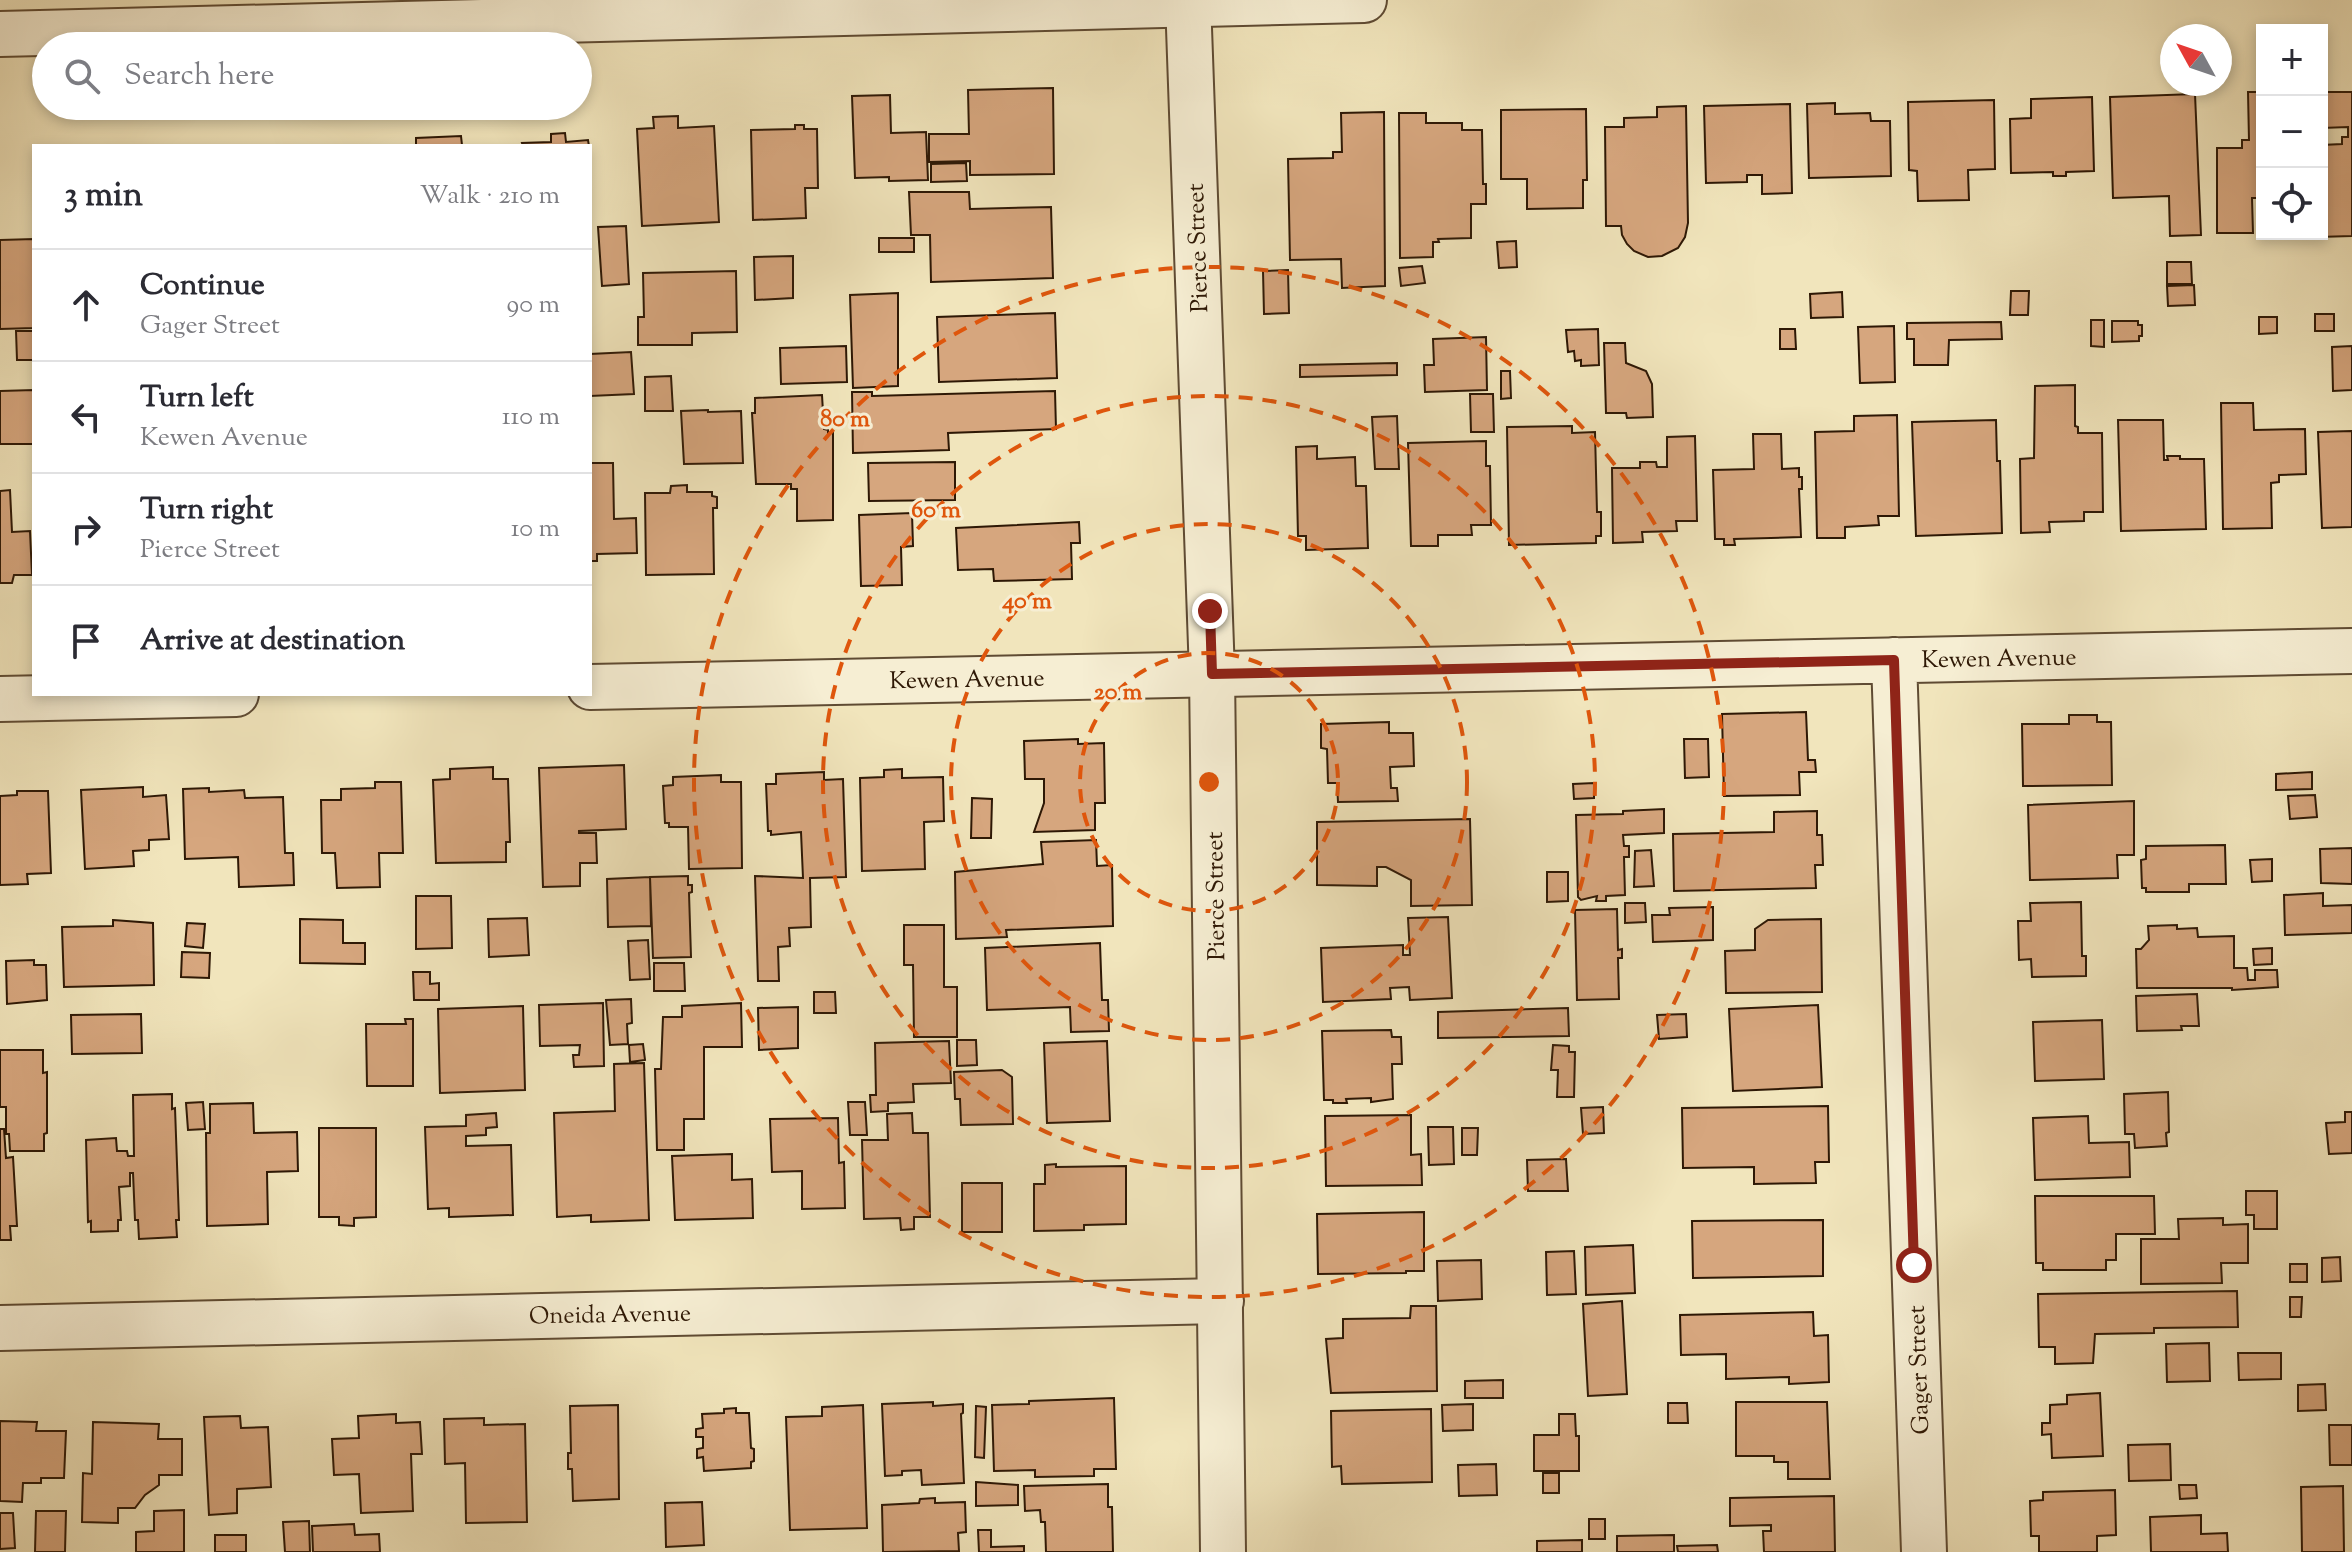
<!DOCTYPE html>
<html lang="en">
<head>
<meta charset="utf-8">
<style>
  body { margin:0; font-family:"Sorts Mill Goudy",serif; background:#f2f2f3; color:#2b2b33 }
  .controls { position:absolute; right:24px; top:24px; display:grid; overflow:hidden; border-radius:0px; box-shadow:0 4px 12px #0003 }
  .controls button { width:72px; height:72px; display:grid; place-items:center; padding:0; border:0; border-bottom:2px solid #e1e1e2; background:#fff; color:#2b2b33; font:40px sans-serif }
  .compass { position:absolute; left:2160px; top:24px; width:72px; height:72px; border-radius:50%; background:#fff; box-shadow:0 4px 12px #0003; rotate:310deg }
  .stop { position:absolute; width:24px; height:24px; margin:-18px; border:6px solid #8f2418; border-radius:50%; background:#fff }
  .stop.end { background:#8f2418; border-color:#fff; box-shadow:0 2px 8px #0008 }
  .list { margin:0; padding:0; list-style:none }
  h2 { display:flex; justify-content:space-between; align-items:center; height:104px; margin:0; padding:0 32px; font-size:34px }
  h2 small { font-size:26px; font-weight:400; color:#7c7c81 }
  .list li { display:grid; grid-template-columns:52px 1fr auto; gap:24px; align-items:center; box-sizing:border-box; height:112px; padding:0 32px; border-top:2px solid #e1e1e2 }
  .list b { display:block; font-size:30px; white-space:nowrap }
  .list p { margin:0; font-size:26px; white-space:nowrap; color:#7c7c81 }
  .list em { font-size:26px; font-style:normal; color:#7c7c81 }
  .icon { flex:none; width:44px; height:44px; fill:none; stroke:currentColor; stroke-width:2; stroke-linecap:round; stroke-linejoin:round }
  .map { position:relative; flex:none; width:2352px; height:1552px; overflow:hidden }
  .search { position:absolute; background:#fff; box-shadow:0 4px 12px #0003; left:32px; top:32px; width:560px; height:88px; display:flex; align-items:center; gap:20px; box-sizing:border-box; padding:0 28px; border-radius:44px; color:#7c7c81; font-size:30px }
  .panel { position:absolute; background:#fff; box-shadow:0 4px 12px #0003; left:32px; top:144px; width:560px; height:552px; border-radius:0px }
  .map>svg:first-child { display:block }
  .building { fill:#d6a67e; stroke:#2e1805; stroke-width:2 }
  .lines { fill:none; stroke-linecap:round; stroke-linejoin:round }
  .minor-casing { stroke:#5f4b33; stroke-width:48 }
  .tertiary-casing { stroke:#5f4b33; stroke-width:48 }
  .minor { stroke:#f6eed3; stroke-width:44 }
  .tertiary { stroke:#f6eed3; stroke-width:44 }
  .route { stroke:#8f2418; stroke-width:10 }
  .ring { fill:none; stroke:#df560c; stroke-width:4; stroke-dasharray:14 10 }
  .labels { text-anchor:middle; stroke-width:6; stroke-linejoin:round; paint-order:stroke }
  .street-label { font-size:24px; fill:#2e1805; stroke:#f6eed3 }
  .centre { fill:#df560c; stroke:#f6eed3; stroke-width:4 }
  .ring-label { font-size:24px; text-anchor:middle; font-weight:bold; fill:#df560c; stroke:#f6eed3; stroke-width:6; stroke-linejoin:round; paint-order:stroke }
</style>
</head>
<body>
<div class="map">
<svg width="2352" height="1552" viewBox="0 0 2352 1552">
  <rect width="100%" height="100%" fill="#f1e5bc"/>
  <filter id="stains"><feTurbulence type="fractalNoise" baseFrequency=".0025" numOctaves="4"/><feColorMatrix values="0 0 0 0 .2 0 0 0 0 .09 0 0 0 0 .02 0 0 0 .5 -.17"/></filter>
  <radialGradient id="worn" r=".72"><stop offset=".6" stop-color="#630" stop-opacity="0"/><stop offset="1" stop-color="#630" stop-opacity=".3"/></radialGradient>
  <path class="building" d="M 1053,88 L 1054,174 L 970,175 L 970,161 L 929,162 L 929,134 L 969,134 L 968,90 Z
    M 2248,92 L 2262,92 L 2262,198 L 2252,198 L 2253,233 L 2217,233 L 2217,148 L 2242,148 L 2242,140 L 2249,140 Z
    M 2322,92 L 2352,92 L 2352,236 L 2318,237 L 2318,234 L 2322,234 L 2322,145 L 2342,144 L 2342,137 L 2348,137 L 2348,127 L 2322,128 Z
    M 2195,94 L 2201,235 L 2170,236 L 2169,196 L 2113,198 L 2110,97 Z
    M 890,95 L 891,133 L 926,132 L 928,180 L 889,181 L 889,177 L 855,178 L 852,96 Z
    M 2092,97 L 2094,171 L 2066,172 L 2066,176 L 2053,176 L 2053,172 L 2011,173 L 2010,119 L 2031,118 L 2031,99 Z
    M 1994,100 L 1995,169 L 1968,170 L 1969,200 L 1918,201 L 1917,171 L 1909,170 L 1908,102 Z
    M 1835,103 L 1835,114 L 1870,113 L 1871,121 L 1890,121 L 1891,176 L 1809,178 L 1807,104 Z
    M 1790,104 L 1792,193 L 1762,194 L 1762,175 L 1747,175 L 1747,182 L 1706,183 L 1704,106 Z
    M 1686,106 L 1688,223 L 1685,237 L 1678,248 L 1662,256 L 1648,257 L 1634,251 L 1627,244 L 1622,235 L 1621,226 L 1606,226 L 1605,127 L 1624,127 L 1624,118 L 1657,117 L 1657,107 Z
    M 1586,109 L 1587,180 L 1583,180 L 1583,208 L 1527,209 L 1527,179 L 1501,179 L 1501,110 Z
    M 1384,112 L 1385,286 L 1342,288 L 1341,259 L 1290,260 L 1288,159 L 1333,158 L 1333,152 L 1342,152 L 1341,113 Z
    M 1399,113 L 1426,113 L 1426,123 L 1462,123 L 1462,130 L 1482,130 L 1483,184 L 1486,184 L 1486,204 L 1471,204 L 1471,238 L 1438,239 L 1439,242 L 1433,242 L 1433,257 L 1400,258 Z
    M 678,116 L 678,128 L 714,126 L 719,222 L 642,226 L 637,129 L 654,128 L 653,117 Z
    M 795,125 L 804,125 L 804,129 L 817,129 L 818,188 L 805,188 L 806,218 L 753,220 L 751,130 L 795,129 Z
    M 565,133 L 566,142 L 588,140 L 589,146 L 523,146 L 522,143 L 551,142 L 551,134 Z
    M 461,136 L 462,145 L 466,146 L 416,146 L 416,138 Z
    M 966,163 L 967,181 L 931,182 L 931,164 Z
    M 909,192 L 969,192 L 970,209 L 1051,207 L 1053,278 L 931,282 L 930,235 L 911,235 Z
    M 626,226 L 629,284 L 602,286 L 598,227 Z
    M 879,238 L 914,238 L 914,252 L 879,252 Z
    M 34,239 L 34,328 L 0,329 L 0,240 Z
    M 1516,241 L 1517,267 L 1499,268 L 1497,242 Z
    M 793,256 L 793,298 L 755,300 L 754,257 Z
    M 2167,262 L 2191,262 L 2192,284 L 2167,284 Z
    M 1422,266 L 1425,283 L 1401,286 L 1399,268 Z
    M 1288,270 L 1289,313 L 1264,314 L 1263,271 Z
    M 736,271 L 737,332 L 692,333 L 692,345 L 638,345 L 638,317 L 644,317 L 643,273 Z
    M 2194,285 L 2195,305 L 2168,306 L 2167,286 Z
    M 2011,291 L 2029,291 L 2028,315 L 2010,315 Z
    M 1842,292 L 1843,317 L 1811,318 L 1810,294 Z
    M 898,293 L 898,386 L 853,388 L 850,295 Z
    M 1055,313 L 1057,378 L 939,382 L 937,317 Z
    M 2315,314 L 2334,314 L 2334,331 L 2315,331 Z
    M 2259,317 L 2277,317 L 2277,333 L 2259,334 Z
    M 2091,320 L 2104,320 L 2104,347 L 2091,346 Z
    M 2112,321 L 2138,321 L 2138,325 L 2142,325 L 2142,336 L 2139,336 L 2139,341 L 2112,342 Z
    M 2001,322 L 2002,339 L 1949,340 L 1948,365 L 1914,365 L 1914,339 L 1907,339 L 1907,323 Z
    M 1894,326 L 1895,382 L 1860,383 L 1858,327 Z
    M 1598,329 L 1599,365 L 1581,366 L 1581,360 L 1575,361 L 1574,351 L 1568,352 L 1566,330 Z
    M 1780,329 L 1795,329 L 1796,349 L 1780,349 Z
    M 16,331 L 34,331 L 34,360 L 17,360 Z
    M 1486,337 L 1487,390 L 1425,392 L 1424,365 L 1434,365 L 1433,339 Z
    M 1604,343 L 1625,343 L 1626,363 L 1646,371 L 1652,384 L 1653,417 L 1627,418 L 1626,413 L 1606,413 Z
    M 846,346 L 847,382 L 781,384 L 780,348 Z
    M 2352,346 L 2352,390 L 2333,391 L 2332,347 Z
    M 631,352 L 634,394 L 590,396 L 590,354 Z
    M 1397,363 L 1397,375 L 1300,377 L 1300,365 Z
    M 1501,371 L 1510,371 L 1511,398 L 1501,399 Z
    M 671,376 L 673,411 L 645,411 L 645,377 Z
    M 2075,385 L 2075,426 L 2078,427 L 2078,433 L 2102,433 L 2103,512 L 2084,512 L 2084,521 L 2049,522 L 2050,532 L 2021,533 L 2020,459 L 2034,458 L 2035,386 Z
    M 34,390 L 34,444 L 0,444 L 0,391 Z
    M 1055,391 L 1056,429 L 948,433 L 949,450 L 853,453 L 852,392 L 872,392 L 872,396 Z
    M 1470,394 L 1493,394 L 1494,432 L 1471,432 Z
    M 822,395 L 824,429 L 828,430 L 828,433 L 833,433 L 833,520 L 797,521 L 797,489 L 791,489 L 791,484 L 756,484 L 752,413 L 755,413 L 755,398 Z
    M 2221,403 L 2253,403 L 2254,430 L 2305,429 L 2306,474 L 2279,475 L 2279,482 L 2271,483 L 2272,528 L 2223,529 Z
    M 708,410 L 708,412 L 741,411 L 743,463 L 684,464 L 681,411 Z
    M 1897,415 L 1899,516 L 1878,516 L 1879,525 L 1845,527 L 1845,538 L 1817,538 L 1815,432 L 1854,431 L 1854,416 Z
    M 1397,416 L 1399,469 L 1375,469 L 1372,417 Z
    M 1996,420 L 1997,461 L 2000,461 L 2002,533 L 1916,536 L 1912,422 Z
    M 2118,420 L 2163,420 L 2164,460 L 2168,460 L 2167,456 L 2180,456 L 2180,459 L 2204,459 L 2206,529 L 2121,531 Z
    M 1572,426 L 1572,433 L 1595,432 L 1597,512 L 1601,512 L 1601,536 L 1596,536 L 1596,543 L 1509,545 L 1507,427 Z
    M 2352,431 L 2352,527 L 2322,528 L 2318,432 Z
    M 1753,434 L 1781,434 L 1782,469 L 1799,468 L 1799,477 L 1802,477 L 1802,489 L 1799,489 L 1801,537 L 1734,539 L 1735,545 L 1724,545 L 1724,539 L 1715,539 L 1713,470 L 1754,469 Z
    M 1695,436 L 1697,521 L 1676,521 L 1677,531 L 1642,532 L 1643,542 L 1613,543 L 1612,468 L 1640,468 L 1640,462 L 1656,462 L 1657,467 L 1667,467 L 1667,437 Z
    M 1486,441 L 1486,466 L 1490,466 L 1491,525 L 1471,525 L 1472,535 L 1438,535 L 1438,546 L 1411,546 L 1408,443 Z
    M 1317,446 L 1317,459 L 1355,457 L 1356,486 L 1366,486 L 1368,548 L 1306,550 L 1306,536 L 1298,536 L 1296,447 Z
    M 955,462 L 955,500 L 869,501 L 868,463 Z
    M 590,463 L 613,463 L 614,519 L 636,518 L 637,553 L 597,554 L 597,561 L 590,561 Z
    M 687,485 L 687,492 L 712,492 L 712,496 L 717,497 L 717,508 L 713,508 L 714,574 L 646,575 L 645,493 L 670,493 L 671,486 Z
    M 10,490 L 12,532 L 30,531 L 32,575 L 14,575 L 12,583 L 0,583 L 0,491 Z
    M 912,513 L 913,546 L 901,547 L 902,585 L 861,586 L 859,515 Z
    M 1079,522 L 1080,543 L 1071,543 L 1072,579 L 994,581 L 993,569 L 958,570 L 956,528 Z
    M 1806,712 L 1808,760 L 1815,760 L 1816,772 L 1799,772 L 1800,795 L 1724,796 L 1722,714 Z
    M 2069,715 L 2097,715 L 2097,722 L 2111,722 L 2112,785 L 2023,786 L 2022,724 L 2069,724 Z
    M 1389,722 L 1389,733 L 1413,733 L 1414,766 L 1390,767 L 1391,788 L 1397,788 L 1398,801 L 1338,802 L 1337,783 L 1328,783 L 1327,749 L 1321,748 L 1321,724 Z
    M 1078,739 L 1078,744 L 1104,743 L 1105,803 L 1095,803 L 1095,830 L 1034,832 L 1044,803 L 1044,779 L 1025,779 L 1024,741 Z
    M 1684,739 L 1708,739 L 1709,777 L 1685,778 Z
    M 624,765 L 626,829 L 579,831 L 579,833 L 596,833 L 597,863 L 580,863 L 580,886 L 543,887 L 539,768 Z
    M 493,767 L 493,779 L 508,779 L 510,842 L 506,842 L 506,862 L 436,863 L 433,780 L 450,779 L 450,769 Z
    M 902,769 L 902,778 L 943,777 L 944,821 L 924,822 L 925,869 L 862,871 L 860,778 L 884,777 L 884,770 Z
    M 824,772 L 824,780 L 843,779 L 846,877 L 810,878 L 811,927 L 789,928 L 790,946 L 778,947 L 779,981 L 758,981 L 755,876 L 803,878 L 801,832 L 771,835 L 771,831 L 768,831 L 766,784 L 776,784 L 776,774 Z
    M 2312,772 L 2312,789 L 2276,790 L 2276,774 Z
    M 721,775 L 721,782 L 741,782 L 742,868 L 689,869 L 688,827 L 669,827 L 669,823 L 665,823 L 663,786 L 673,785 L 673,777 Z
    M 375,782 L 401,782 L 403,853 L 379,853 L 380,887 L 337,888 L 335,853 L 322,853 L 321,800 L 341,800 L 341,789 L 375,788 Z
    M 1594,783 L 1594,798 L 1574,799 L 1573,784 Z
    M 143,787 L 143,797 L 166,795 L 169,839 L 149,840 L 149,850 L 133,851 L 134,866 L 85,869 L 81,790 Z
    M 209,788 L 209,792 L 244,790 L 245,798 L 283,797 L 285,853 L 293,853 L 294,885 L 239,887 L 238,857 L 185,859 L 183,789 Z
    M 17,791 L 48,791 L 51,873 L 27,874 L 28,884 L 0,885 L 0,796 L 17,795 Z
    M 2315,795 L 2317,817 L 2290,819 L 2288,796 Z
    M 972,798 L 992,799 L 991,838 L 971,838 Z
    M 2134,801 L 2134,855 L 2117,855 L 2118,878 L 2030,880 L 2028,805 Z
    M 1664,809 L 1664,833 L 1623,835 L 1624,846 L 1629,846 L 1629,857 L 1624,857 L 1625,895 L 1606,896 L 1606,901 L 1596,901 L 1597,896 L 1581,900 L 1578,897 L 1576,815 L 1623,814 L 1623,811 Z
    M 1817,811 L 1817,835 L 1822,835 L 1823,865 L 1815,865 L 1816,888 L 1674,891 L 1673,834 L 1774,832 L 1774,812 Z
    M 1470,819 L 1472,905 L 1411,906 L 1411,880 L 1386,867 L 1377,867 L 1377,886 L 1317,885 L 1317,822 Z
    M 1096,840 L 1097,866 L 1112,865 L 1113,926 L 1006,930 L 1007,937 L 956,939 L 955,872 L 1043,864 L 1041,842 Z
    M 2225,845 L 2226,884 L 2189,884 L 2189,892 L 2146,892 L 2146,888 L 2142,888 L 2141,860 L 2146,859 L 2146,846 Z
    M 2352,848 L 2352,884 L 2321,883 L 2320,849 Z
    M 1651,850 L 1654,886 L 1634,887 L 1635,851 Z
    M 2272,859 L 2272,881 L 2252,882 L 2250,860 Z
    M 1547,872 L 1568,872 L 1568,901 L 1547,902 Z
    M 688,876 L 688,885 L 692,885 L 692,892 L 689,893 L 691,957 L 653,958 L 650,877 Z
    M 650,877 L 651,926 L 608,927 L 607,879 Z
    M 2323,893 L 2323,906 L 2352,905 L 2352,933 L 2285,935 L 2284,895 Z
    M 416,896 L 451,896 L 452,948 L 416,949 Z
    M 2081,902 L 2082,956 L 2086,956 L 2086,976 L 2032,977 L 2031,959 L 2019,960 L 2018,921 L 2031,921 L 2030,903 Z
    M 1625,903 L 1645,903 L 1646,922 L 1625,923 Z
    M 1713,907 L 1713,940 L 1653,942 L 1652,915 L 1670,915 L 1669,908 Z
    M 1617,909 L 1618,950 L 1622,949 L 1622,958 L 1618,958 L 1619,999 L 1577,1000 L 1575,910 Z
    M 1448,917 L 1452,998 L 1410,1000 L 1409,987 L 1390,988 L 1391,999 L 1323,1002 L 1321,948 L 1403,945 L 1403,955 L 1410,955 L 1408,918 Z
    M 527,918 L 529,955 L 489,957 L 488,919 Z
    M 300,919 L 343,920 L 343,943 L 365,943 L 365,964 L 300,963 Z
    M 1821,919 L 1822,992 L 1726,993 L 1725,951 L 1755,950 L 1755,929 L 1768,920 Z
    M 113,920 L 153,923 L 154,985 L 64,987 L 62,927 L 113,926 Z
    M 187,923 L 205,924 L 203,948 L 185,946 Z
    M 904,925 L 944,925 L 944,987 L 957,987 L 957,1037 L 914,1037 L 913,965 L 904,965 Z
    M 2177,925 L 2177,929 L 2197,928 L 2198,937 L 2234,936 L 2234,968 L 2247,968 L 2248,980 L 2255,980 L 2255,970 L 2277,970 L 2278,987 L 2232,990 L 2232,988 L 2137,988 L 2136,949 L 2141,949 L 2149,940 L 2148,926 Z
    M 648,940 L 650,979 L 630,980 L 628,941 Z
    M 1100,943 L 1102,1000 L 1108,1000 L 1109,1031 L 1071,1032 L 1070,1007 L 987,1010 L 985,948 Z
    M 2272,948 L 2272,964 L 2254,965 L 2253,949 Z
    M 182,952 L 210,953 L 209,978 L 181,977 Z
    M 34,960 L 34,965 L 46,965 L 47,1000 L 7,1004 L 6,961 Z
    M 654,963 L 684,963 L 685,991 L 654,991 Z
    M 413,972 L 430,972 L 430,984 L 439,983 L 439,1000 L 414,1000 Z
    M 814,992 L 835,992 L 836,1013 L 814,1013 Z
    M 2197,994 L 2199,1026 L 2181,1026 L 2182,1030 L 2137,1031 L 2136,996 Z
    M 631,999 L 632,1023 L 627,1024 L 628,1044 L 610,1045 L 606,1000 Z
    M 603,1003 L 604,1066 L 574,1067 L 573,1055 L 579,1055 L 580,1045 L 540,1046 L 539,1005 Z
    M 741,1003 L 742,1047 L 704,1047 L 704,1119 L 684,1119 L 684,1150 L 657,1150 L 655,1069 L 661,1069 L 663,1017 L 682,1017 L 682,1006 Z
    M 1818,1005 L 1822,1087 L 1733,1091 L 1729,1009 Z
    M 523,1006 L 525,1090 L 440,1093 L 438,1009 Z
    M 798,1007 L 798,1048 L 759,1050 L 758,1008 Z
    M 1568,1008 L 1569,1036 L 1438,1038 L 1438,1012 Z
    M 141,1014 L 142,1053 L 72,1054 L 71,1015 Z
    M 1686,1014 L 1687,1037 L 1659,1039 L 1657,1015 Z
    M 405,1019 L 413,1019 L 413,1086 L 367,1086 L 366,1024 L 406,1024 Z
    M 2102,1020 L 2104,1079 L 2035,1081 L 2033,1022 Z
    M 1391,1030 L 1392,1037 L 1401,1037 L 1402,1064 L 1392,1064 L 1393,1099 L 1371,1102 L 1371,1098 L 1346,1099 L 1347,1103 L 1333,1103 L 1333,1100 L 1324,1100 L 1322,1031 Z
    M 957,1040 L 976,1040 L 977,1065 L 957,1066 Z
    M 949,1041 L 951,1083 L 913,1084 L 914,1102 L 888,1103 L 888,1111 L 871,1112 L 870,1095 L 876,1095 L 875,1043 Z
    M 1107,1041 L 1110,1121 L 1047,1123 L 1044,1043 Z
    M 643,1044 L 645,1060 L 630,1062 L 629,1045 Z
    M 1553,1045 L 1569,1046 L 1569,1052 L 1575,1052 L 1574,1097 L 1557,1097 L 1558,1070 L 1551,1070 Z
    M 0,1050 L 43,1050 L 43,1073 L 47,1072 L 47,1133 L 44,1134 L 44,1151 L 10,1151 L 9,1134 L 6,1134 L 6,1107 L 0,1107 Z
    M 644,1063 L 649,1220 L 591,1222 L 591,1215 L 557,1217 L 554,1113 L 615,1111 L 614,1064 Z
    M 1002,1070 L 1012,1077 L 1013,1124 L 961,1125 L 960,1099 L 955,1099 L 954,1072 Z
    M 2168,1092 L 2169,1132 L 2166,1133 L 2167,1146 L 2135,1148 L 2134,1134 L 2125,1134 L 2124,1094 Z
    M 172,1094 L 172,1109 L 175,1108 L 179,1220 L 176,1220 L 177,1237 L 139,1239 L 138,1220 L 135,1220 L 133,1173 L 130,1173 L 130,1186 L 119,1187 L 121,1220 L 118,1220 L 118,1231 L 91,1232 L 91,1221 L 88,1222 L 86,1140 L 116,1138 L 117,1151 L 127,1151 L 128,1156 L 134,1156 L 133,1095 Z
    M 203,1102 L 205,1129 L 188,1130 L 186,1103 Z
    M 848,1102 L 865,1102 L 867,1135 L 850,1135 Z
    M 253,1103 L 254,1133 L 297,1132 L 298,1171 L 267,1172 L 268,1224 L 207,1226 L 206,1133 L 210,1133 L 210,1104 Z
    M 1828,1106 L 1829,1162 L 1815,1162 L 1816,1183 L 1754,1184 L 1754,1167 L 1683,1168 L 1682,1108 Z
    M 1603,1107 L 1604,1133 L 1583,1134 L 1581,1108 Z
    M 2345,1112 L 2352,1112 L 2352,1153 L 2329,1154 L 2326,1123 L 2345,1122 Z
    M 496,1113 L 497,1127 L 486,1128 L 486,1135 L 466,1136 L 466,1146 L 511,1145 L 513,1215 L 449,1217 L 449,1208 L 428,1209 L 425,1127 L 466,1126 L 466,1115 Z
    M 912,1113 L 913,1133 L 928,1133 L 930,1217 L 914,1217 L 914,1229 L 901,1230 L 900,1218 L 864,1219 L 862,1140 L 888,1140 L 887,1114 Z
    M 1411,1115 L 1411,1155 L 1421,1154 L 1422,1185 L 1326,1186 L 1325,1116 Z
    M 2088,1116 L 2089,1143 L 2129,1142 L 2130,1177 L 2035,1180 L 2033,1118 Z
    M 838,1118 L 839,1163 L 844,1162 L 845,1208 L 802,1209 L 802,1171 L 772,1172 L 770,1119 Z
    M 1428,1127 L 1453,1127 L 1454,1164 L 1429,1165 Z
    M 319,1128 L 376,1128 L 376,1217 L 354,1218 L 354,1226 L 339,1225 L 339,1217 L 319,1217 Z
    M 1462,1128 L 1478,1128 L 1477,1155 L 1462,1155 Z
    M 0,1129 L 4,1129 L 6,1158 L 13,1157 L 17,1226 L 10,1226 L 11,1240 L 0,1240 Z
    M 732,1154 L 732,1180 L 752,1179 L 753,1218 L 675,1220 L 672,1156 Z
    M 1566,1159 L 1568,1191 L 1528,1191 L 1527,1160 Z
    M 1056,1164 L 1056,1167 L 1126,1166 L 1126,1224 L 1084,1225 L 1084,1230 L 1034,1231 L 1034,1184 L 1045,1184 L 1045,1165 Z
    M 962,1183 L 1002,1183 L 1002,1232 L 962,1232 Z
    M 2246,1191 L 2277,1191 L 2277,1229 L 2254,1229 L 2254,1215 L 2246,1215 Z
    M 2035,1196 L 2154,1196 L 2155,1234 L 2116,1234 L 2116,1260 L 2106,1260 L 2106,1270 L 2043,1270 L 2043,1263 L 2036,1263 Z
    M 1424,1212 L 1424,1271 L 1406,1271 L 1406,1273 L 1318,1274 L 1317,1214 Z
    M 2223,1218 L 2223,1225 L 2248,1224 L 2248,1263 L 2221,1263 L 2222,1283 L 2141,1284 L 2141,1239 L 2179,1239 L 2178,1219 Z
    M 1823,1220 L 1823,1276 L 1693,1278 L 1692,1221 Z
    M 1633,1245 L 1635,1293 L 1586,1295 L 1585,1247 Z
    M 1574,1251 L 1576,1294 L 1547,1295 L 1546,1252 Z
    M 2340,1257 L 2341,1281 L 2322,1282 L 2322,1258 Z
    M 1481,1260 L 1482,1299 L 1438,1301 L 1437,1261 Z
    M 2290,1264 L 2307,1264 L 2307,1282 L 2290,1282 Z
    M 2237,1291 L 2238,1327 L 2154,1328 L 2154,1333 L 2095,1334 L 2093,1363 L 2055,1364 L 2055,1347 L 2039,1347 L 2038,1294 Z
    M 2290,1297 L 2302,1297 L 2301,1317 L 2290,1317 Z
    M 1622,1301 L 1627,1394 L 1588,1396 L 1583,1304 Z
    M 1411,1306 L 1436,1306 L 1437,1391 L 1331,1393 L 1326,1339 L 1343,1338 L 1343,1319 L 1410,1318 Z
    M 1813,1312 L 1814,1336 L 1828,1335 L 1829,1382 L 1789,1384 L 1789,1377 L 1726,1379 L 1726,1354 L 1681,1355 L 1680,1315 Z
    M 2209,1343 L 2210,1381 L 2167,1382 L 2166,1344 Z
    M 2238,1353 L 2281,1353 L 2281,1379 L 2239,1380 Z
    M 1503,1380 L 1503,1398 L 1465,1398 L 1465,1381 Z
    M 2325,1384 L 2326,1410 L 2298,1411 L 2298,1385 Z
    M 2100,1393 L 2103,1456 L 2052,1458 L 2051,1434 L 2042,1435 L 2042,1423 L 2050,1423 L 2050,1405 L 2067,1404 L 2067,1395 Z
    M 1114,1398 L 1116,1469 L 1094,1469 L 1094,1476 L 1035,1477 L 1035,1470 L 994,1471 L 992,1405 L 1029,1404 L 1029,1401 Z
    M 933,1402 L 933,1406 L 963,1404 L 963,1413 L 961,1414 L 964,1483 L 922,1485 L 921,1470 L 902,1471 L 902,1475 L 885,1476 L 882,1404 Z
    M 1736,1402 L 1827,1402 L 1830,1479 L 1788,1479 L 1788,1462 L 1774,1462 L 1774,1456 L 1736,1456 Z
    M 1668,1403 L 1687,1403 L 1688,1423 L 1668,1423 Z
    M 1473,1404 L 1473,1430 L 1443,1431 L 1442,1405 Z
    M 618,1405 L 619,1499 L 573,1501 L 572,1469 L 568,1469 L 568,1453 L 571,1453 L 570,1406 Z
    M 863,1405 L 867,1528 L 790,1530 L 786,1417 L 822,1416 L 822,1407 Z
    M 976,1406 L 986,1407 L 984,1458 L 975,1457 Z
    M 736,1408 L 736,1413 L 749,1413 L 751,1448 L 754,1449 L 754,1461 L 751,1462 L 751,1468 L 704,1471 L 703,1457 L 697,1458 L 697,1449 L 703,1448 L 703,1437 L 696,1437 L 696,1429 L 703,1428 L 702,1414 L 724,1413 L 724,1409 Z
    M 1431,1409 L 1432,1482 L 1342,1484 L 1341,1466 L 1332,1467 L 1331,1411 Z
    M 396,1414 L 396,1423 L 420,1422 L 422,1454 L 411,1454 L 413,1511 L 361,1513 L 359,1474 L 334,1475 L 332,1439 L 359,1438 L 358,1416 Z
    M 1559,1414 L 1575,1414 L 1576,1436 L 1579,1436 L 1579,1471 L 1534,1471 L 1534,1435 L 1559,1435 Z
    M 240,1416 L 241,1428 L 268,1427 L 271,1487 L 237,1489 L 237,1513 L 209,1515 L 204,1417 Z
    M 484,1418 L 484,1425 L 525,1424 L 527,1522 L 466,1523 L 465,1463 L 445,1464 L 444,1419 Z
    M 0,1421 L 37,1422 L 36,1431 L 66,1431 L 64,1478 L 41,1478 L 41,1483 L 23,1483 L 22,1502 L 0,1501 Z
    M 93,1422 L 159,1424 L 158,1439 L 182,1439 L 182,1475 L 159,1475 L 159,1485 L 145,1495 L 135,1508 L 118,1508 L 118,1523 L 82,1522 L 83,1473 L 92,1474 Z
    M 2329,1425 L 2352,1425 L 2352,1465 L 2330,1465 Z
    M 2170,1444 L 2171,1480 L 2129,1481 L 2128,1445 Z
    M 1496,1464 L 1497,1495 L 1459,1496 L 1458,1465 Z
    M 1543,1473 L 1559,1473 L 1559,1493 L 1543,1493 Z
    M 976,1482 L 1018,1485 L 1018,1505 L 976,1506 Z
    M 1108,1484 L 1108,1507 L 1112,1507 L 1113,1552 L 1046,1552 L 1045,1522 L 1041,1522 L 1040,1510 L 1025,1511 L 1024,1486 Z
    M 2179,1485 L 2196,1485 L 2197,1498 L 2180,1499 Z
    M 2343,1486 L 2344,1552 L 2302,1552 L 2301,1487 Z
    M 2115,1490 L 2116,1535 L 2097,1536 L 2097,1552 L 2039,1552 L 2039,1536 L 2031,1536 L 2030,1501 L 2043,1500 L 2043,1492 Z
    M 1834,1496 L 1835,1552 L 1764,1552 L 1763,1531 L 1771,1531 L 1771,1525 L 1730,1526 L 1730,1498 Z
    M 935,1498 L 935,1503 L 965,1502 L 966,1532 L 958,1533 L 959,1551 L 883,1552 L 882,1505 L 919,1503 L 920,1499 Z
    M 702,1502 L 704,1545 L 666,1547 L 665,1503 Z
    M 184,1510 L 184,1552 L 136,1552 L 136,1532 L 154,1531 L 154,1511 Z
    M 36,1511 L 66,1511 L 65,1552 L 35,1552 Z
    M 0,1513 L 13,1513 L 15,1548 L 0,1549 Z
    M 2201,1515 L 2201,1534 L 2227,1533 L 2228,1552 L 2151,1552 L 2150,1517 Z
    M 1589,1519 L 1605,1519 L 1605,1539 L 1589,1539 Z
    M 309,1521 L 310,1552 L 285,1552 L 283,1522 Z
    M 354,1524 L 355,1535 L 379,1534 L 380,1552 L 313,1552 L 312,1526 Z
    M 978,1530 L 991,1530 L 991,1547 L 1024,1546 L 1024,1552 L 979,1552 Z
    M 215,1535 L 246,1535 L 246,1552 L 215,1552 Z
    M 1674,1535 L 1674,1552 L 1617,1552 L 1617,1536 Z
    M 1582,1540 L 1582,1552 L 1537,1552 L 1537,1541 Z
    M 1717,1545 L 1718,1552 L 1678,1552 L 1677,1546 Z"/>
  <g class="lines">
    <g class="minor-casing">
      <path id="minor" d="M 0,34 L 1364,0
        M 1894,660 L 1924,1552
        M 590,687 L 2352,651
        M 0,699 L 236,694
        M 0,1328 L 1221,1301"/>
    </g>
    <g class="tertiary-casing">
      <path id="tertiary" d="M 1188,0 L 1212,674 L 1223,1552"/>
    </g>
    <use href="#minor" class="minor"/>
    <use href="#tertiary" class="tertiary"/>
  </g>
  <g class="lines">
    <path class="route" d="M 1210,611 L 1212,674 L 1894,660 L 1914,1265"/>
  </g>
  <g class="ring">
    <circle cx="1209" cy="782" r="129"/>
    <circle cx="1209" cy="782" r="258"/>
    <circle cx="1209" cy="782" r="386"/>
    <circle cx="1209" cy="782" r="515"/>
  </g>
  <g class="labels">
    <g class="street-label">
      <text transform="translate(1197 248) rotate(-92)" y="8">Pierce Street</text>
      <text transform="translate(1999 658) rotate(-1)" y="8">Kewen Avenue</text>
      <text transform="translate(967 679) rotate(-1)" y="8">Kewen Avenue</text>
      <text transform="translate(1215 896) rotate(-91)" y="8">Pierce Street</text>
      <text transform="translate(610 1314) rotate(-1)" y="8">Oneida Avenue</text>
      <text transform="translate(1918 1370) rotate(-92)" y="8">Gager Street</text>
    </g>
  </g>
  <circle cx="1209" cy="782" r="12" class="centre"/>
  <g class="ring-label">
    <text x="845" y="426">80 m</text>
    <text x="936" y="517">60 m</text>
    <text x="1027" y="608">40 m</text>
    <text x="1118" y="699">20 m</text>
  </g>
  <rect width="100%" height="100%" filter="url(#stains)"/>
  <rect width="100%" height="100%" fill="url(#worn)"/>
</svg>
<div class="controls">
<button>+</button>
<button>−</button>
<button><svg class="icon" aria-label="locate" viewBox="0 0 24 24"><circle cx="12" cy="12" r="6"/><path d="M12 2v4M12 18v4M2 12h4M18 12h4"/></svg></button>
</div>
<svg class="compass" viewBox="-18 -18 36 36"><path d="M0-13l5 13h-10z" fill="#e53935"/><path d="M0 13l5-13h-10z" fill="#7c7c81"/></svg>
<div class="stop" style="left:1914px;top:1265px"></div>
<div class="stop end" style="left:1210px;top:611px"></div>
<div class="search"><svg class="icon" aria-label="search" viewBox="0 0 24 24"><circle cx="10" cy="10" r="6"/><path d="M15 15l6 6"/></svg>Search here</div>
<section class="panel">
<h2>3 min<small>Walk · 210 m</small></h2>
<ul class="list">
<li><svg class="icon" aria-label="ahead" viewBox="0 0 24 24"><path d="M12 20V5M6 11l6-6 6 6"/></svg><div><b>Continue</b><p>Gager Street</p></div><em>90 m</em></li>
<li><svg class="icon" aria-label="left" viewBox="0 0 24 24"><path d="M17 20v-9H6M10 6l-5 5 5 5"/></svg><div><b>Turn left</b><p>Kewen Avenue</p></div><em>110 m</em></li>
<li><svg class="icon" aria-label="right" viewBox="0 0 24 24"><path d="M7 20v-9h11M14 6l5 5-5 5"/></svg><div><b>Turn right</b><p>Pierce Street</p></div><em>10 m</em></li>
<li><svg class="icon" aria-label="arrive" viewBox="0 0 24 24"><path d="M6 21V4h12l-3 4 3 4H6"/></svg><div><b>Arrive at destination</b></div></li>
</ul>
</section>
</div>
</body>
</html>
